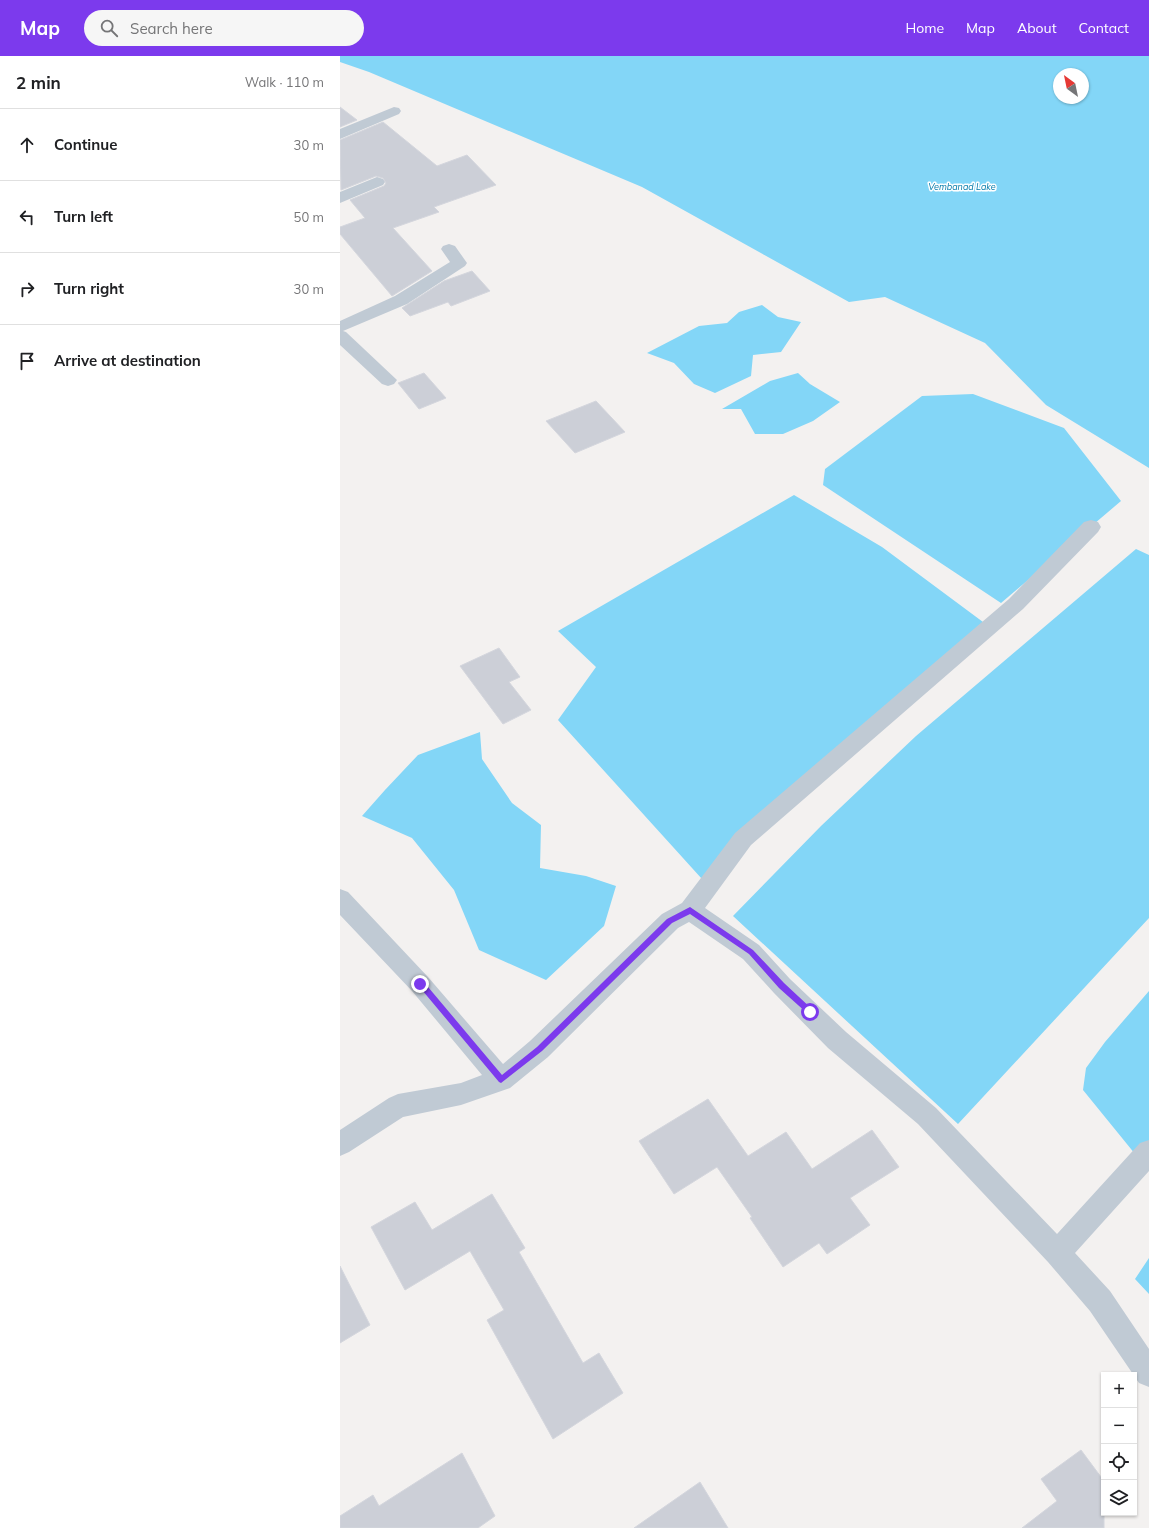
<!DOCTYPE html>
<html lang="en">
<head>
<meta charset="utf-8">
<style>
  body { margin:0; font-family:Mulish,sans-serif; background:#f6f6f6; color:#202124 }
  .controls { position:absolute; right:12px; bottom:12px; display:grid; overflow:hidden; border-radius:0px; box-shadow:0 1px 3px #0004 }
  .controls button { width:36px; height:36px; display:grid; place-items:center; padding:0; border:0; border-bottom:1px solid #e0e0e0; background:#fff; color:#202124; font:20px sans-serif }
  .compass { position:absolute; left:713px; top:12px; width:36px; height:36px; border-radius:50%; background:#fff; box-shadow:0 1px 3px #0004; rotate:327deg }
  .stop { position:absolute; width:12px; height:12px; margin:-9px; border:3px solid #7c3aed; border-radius:50%; background:#fff }
  .stop.end { background:#7c3aed; border-color:#fff; box-shadow:0 1px 4px #0008 }
  .list { margin:0; padding:0; list-style:none }
  h2 { display:flex; justify-content:space-between; align-items:center; height:52px; margin:0; padding:0 16px; font-size:17px }
  h2 small { font-size:13px; font-weight:400; color:#757577 }
  .list li { display:grid; grid-template-columns:26px 1fr auto; gap:12px; align-items:center; box-sizing:border-box; height:72px; padding:0 16px; border-top:1px solid #e0e0e0 }
  .list b { display:block; font-size:15px; white-space:nowrap }
  .list em { font-size:13px; font-style:normal; color:#757577 }
  .icon { flex:none; width:22px; height:22px; fill:none; stroke:currentColor; stroke-width:2; stroke-linecap:round; stroke-linejoin:round }
  .map { position:relative; flex:none; width:809px; height:1472px; overflow:hidden }
  header { display:flex; align-items:center; gap:24px; box-sizing:border-box; height:56px; padding:0 20px; background:#7c3aed; color:#fff }
  header strong { font-size:19px }
  nav { display:flex; gap:22px; margin-inline-start:auto; font-size:14px }
  .search { width:280px; height:36px; background:#f6f6f6; display:flex; align-items:center; gap:10px; box-sizing:border-box; padding:0 14px; border-radius:22px; color:#757577; font-size:15px }
  main { display:flex }
  aside { flex:1; background:#fff }
  .map>svg:first-child { display:block }
  .water { fill:#83d6f7; fill-rule:evenodd }
  .building { fill:#cccfd7; stroke:#d4d6dd }
  .lines { fill:none; stroke-linecap:round; stroke-linejoin:round }
  .street { fill:#c0cad4; fill-rule:evenodd }
  .route { fill:#7c3aed }
  .labels { text-anchor:middle; stroke-width:3; stroke-linejoin:round; paint-order:stroke }
  .far-water-label { font-size:9px; font-style:italic; fill:#027aa9; stroke:#fff }
</style>
</head>
<body>
<header>
<strong>Map</strong>
<div class="search"><svg class="icon" aria-label="search" viewBox="0 0 24 24"><circle cx="10" cy="10" r="6"/><path d="M15 15l6 6"/></svg>Search here</div>
<nav><a>Home</a><a>Map</a><a>About</a><a>Contact</a></nav>
</header>
<main>
<aside>
<h2>2 min<small>Walk · 110 m</small></h2>
<ul class="list">
<li><svg class="icon" aria-label="ahead" viewBox="0 0 24 24"><path d="M12 20V5M6 11l6-6 6 6"/></svg><div><b>Continue</b></div><em>30 m</em></li>
<li><svg class="icon" aria-label="left" viewBox="0 0 24 24"><path d="M17 20v-9H6M10 6l-5 5 5 5"/></svg><div><b>Turn left</b></div><em>50 m</em></li>
<li><svg class="icon" aria-label="right" viewBox="0 0 24 24"><path d="M7 20v-9h11M14 6l5 5-5 5"/></svg><div><b>Turn right</b></div><em>30 m</em></li>
<li><svg class="icon" aria-label="arrive" viewBox="0 0 24 24"><path d="M6 21V4h12l-3 4 3 4H6"/></svg><div><b>Arrive at destination</b></div></li>
</ul>
</aside>
<div class="map">
<svg width="809" height="1472" viewBox="0 0 809 1472">
  <rect width="100%" height="100%" fill="#f3f1f0"/>
  <path class="water" d="M 0,0 L 809,0 L 809,412 L 706,349 L 645,287 L 545,241 L 509,246 L 302,131 L 29,16 L 0,6 ZM 719,18 L 743,18 L 743,42 L 719,42 Z
    M 422,249 L 438,261 L 461,266 L 441,296 L 413,299 L 411,320 L 375,337 L 354,328 L 334,307 L 307,297 L 359,270 L 387,267 L 399,256 Z
    M 458,317 L 470,328 L 500,346 L 473,365 L 443,378 L 415,378 L 401,353 L 382,353 L 430,325 Z
    M 633,338 L 724,372 L 781,445 L 661,547 L 483,429 L 485,413 L 582,340 Z
    M 454,439 L 542,491 L 643,566 L 362,823 L 218,664 L 256,611 L 218,575 Z
    M 796,493 L 809,499 L 809,862 L 618,1068 L 393,860 L 481,770 L 576,680 Z
    M 140,676 L 142,703 L 172,747 L 201,769 L 200,812 L 246,820 L 276,830 L 264,870 L 206,924 L 139,894 L 114,834 L 72,782 L 22,760 L 45,734 L 78,699 Z
    M 809,935 L 809,1103 L 804,1109 L 743,1034 L 746,1012 L 765,986 Z
    M 809,1202 L 809,1238 L 795,1223 Z"/>
  <path class="building" d="M 0,51 L 17,64 L 0,71 Z
    M 43,66 L 97,110 L 127,99 L 156,129 L 94,151 L 99,156 L 53,172 L 92,215 L 52,240 L 0,178 L 0,171 L 25,162 L 10,144 L 44,130 L 46,127 L 43,122 L 36,120 L 1,134 L 0,84 Z
    M 132,215 L 150,235 L 111,250 L 108,246 L 70,260 L 62,252 L 104,225 Z
    M 84,317 L 106,342 L 79,353 L 58,327 Z
    M 256,345 L 285,376 L 235,397 L 206,365 Z
    M 159,592 L 180,621 L 169,626 L 191,654 L 163,668 L 120,610 Z
    M 368,1043 L 408,1100 L 446,1076 L 472,1113 L 532,1074 L 559,1111 L 510,1142 L 530,1169 L 487,1198 L 479,1187 L 443,1211 L 410,1162 L 412,1161 L 377,1111 L 334,1138 L 299,1085 Z
    M 152,1138 L 185,1192 L 179,1196 L 243,1307 L 259,1297 L 283,1337 L 213,1383 L 147,1264 L 164,1254 L 130,1195 L 65,1234 L 31,1171 L 75,1146 L 92,1174 Z
    M 0,1210 L 30,1269 L 0,1287 Z
    M 741,1394 L 764,1425 L 764,1472 L 682,1472 L 717,1445 L 701,1423 Z
    M 122,1397 L 155,1460 L 138,1472 L 0,1472 L 0,1460 L 33,1439 L 39,1450 Z
    M 360,1426 L 388,1472 L 294,1472 Z"/>
  <g class="lines">
    <path class="street" d="M 54,51 L 59,52 L 61,55 L 59,58 L 0,83 L 0,73 Z
      M 37,121 L 43,123 L 45,126 L 43,129 L 0,147 L 0,136 Z
      M 109,188 L 115,190 L 127,207 L 125,210 L 67,248 L 3,275 L 6,276 L 57,324 L 54,328 L 48,330 L 42,328 L 0,289 L 0,265 L 55,240 L 110,206 L 101,193 L 103,190 Z
      M 751,464 L 758,466 L 761,471 L 758,476 L 683,553 L 411,789 L 365,852 L 419,889 L 450,923 L 506,976 L 596,1052 L 717,1178 L 800,1087 L 809,1084 L 809,1115 L 735,1197 L 770,1235 L 809,1293 L 809,1331 L 799,1327 L 750,1255 L 708,1206 L 578,1068 L 488,992 L 434,937 L 403,903 L 349,866 L 338,872 L 208,1001 L 170,1032 L 121,1049 L 63,1061 L 9,1096 L 0,1100 L 0,1074 L 49,1042 L 58,1038 L 121,1027 L 142,1019 L 72,935 L 0,859 L 0,833 L 8,836 L 88,921 L 163,1008 L 190,985 L 322,858 L 342,847 L 395,777 L 669,543 L 744,466 Z"/>
  </g>
  <path class="route" d="M 350,851 L 413,894 L 444,927 L 473,954 L 473,958 L 468,958 L 439,932 L 409,898 L 350,858 L 332,867 L 202,995 L 161,1027 L 159,1026 L 77,928 L 80,924 L 83,925 L 162,1019 L 197,991 L 327,863 Z"/>
  <g class="labels">
    <g class="far-water-label">
      <text x="622" y="134">Vembanad Lake</text>
    </g>
  </g>
</svg>
<div class="controls">
<button>+</button>
<button>−</button>
<button><svg class="icon" aria-label="locate" viewBox="0 0 24 24"><circle cx="12" cy="12" r="6"/><path d="M12 2v4M12 18v4M2 12h4M18 12h4"/></svg></button>
<button><svg class="icon" aria-label="layers" viewBox="0 0 24 24"><path d="M12 4l9 5-9 5-9-5zM3 14l9 5 9-5"/></svg></button>
</div>
<svg class="compass" viewBox="-18 -18 36 36"><path d="M0-13l5 13h-10z" fill="#e53935"/><path d="M0 13l5-13h-10z" fill="#757577"/></svg>
<div class="stop" style="left:470px;top:956px"></div>
<div class="stop end" style="left:80px;top:928px"></div>
</div>
</main>
</body>
</html>
